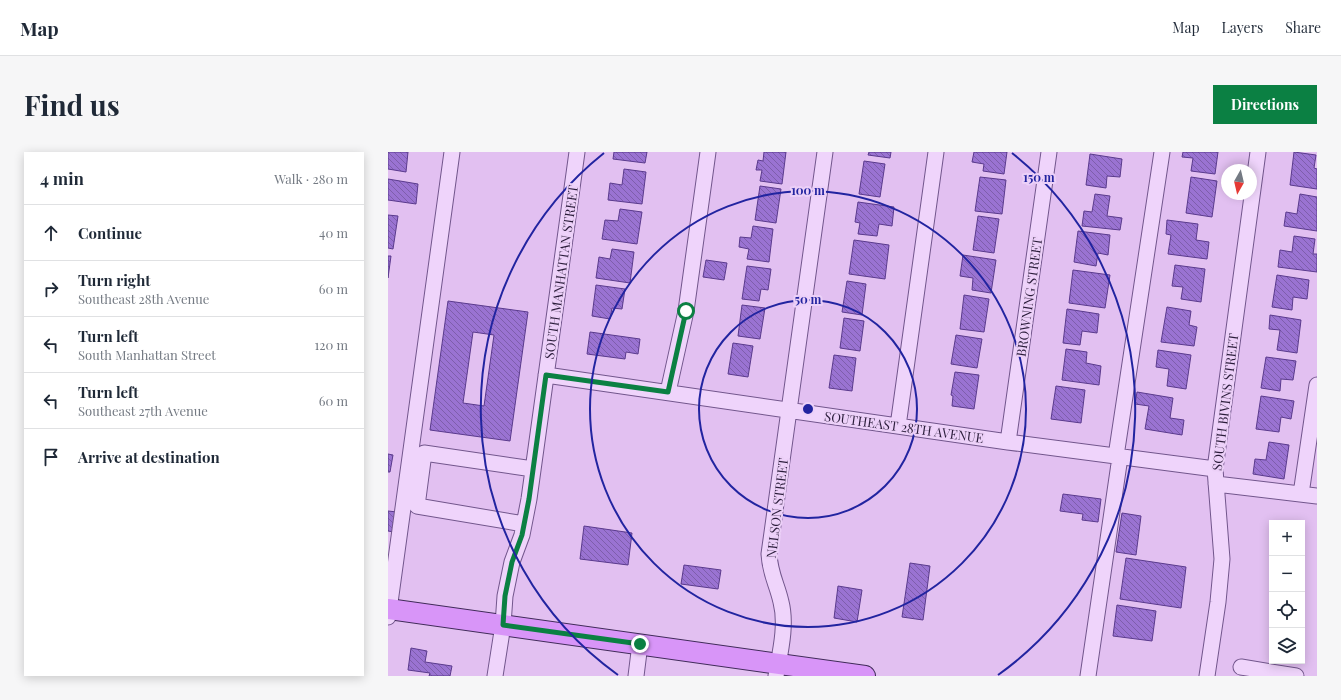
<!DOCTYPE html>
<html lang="en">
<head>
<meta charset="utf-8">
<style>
  body { margin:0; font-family:"Playfair Display",serif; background:#f6f6f7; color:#1f2937 }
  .controls { position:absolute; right:12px; bottom:12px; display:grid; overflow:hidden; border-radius:0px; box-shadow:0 2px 10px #0003 }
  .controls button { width:36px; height:36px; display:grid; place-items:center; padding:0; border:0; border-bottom:1px solid #e0e1e3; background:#fff; color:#1f2937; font:20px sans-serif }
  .compass { position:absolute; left:833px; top:12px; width:36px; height:36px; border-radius:50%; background:#fff; box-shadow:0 2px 10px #0003; rotate:188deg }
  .stop { position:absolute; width:12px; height:12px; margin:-9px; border:3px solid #0b8043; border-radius:50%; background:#fff }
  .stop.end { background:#0b8043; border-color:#fff; box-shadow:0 1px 4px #0008 }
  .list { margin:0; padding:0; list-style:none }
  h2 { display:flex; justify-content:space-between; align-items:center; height:52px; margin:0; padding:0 16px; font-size:17px }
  h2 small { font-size:13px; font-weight:400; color:#747a83 }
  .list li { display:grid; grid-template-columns:26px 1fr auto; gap:12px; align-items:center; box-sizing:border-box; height:56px; padding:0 16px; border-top:1px solid #e0e1e3 }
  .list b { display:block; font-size:15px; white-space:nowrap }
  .list p { margin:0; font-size:13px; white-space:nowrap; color:#747a83 }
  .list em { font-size:13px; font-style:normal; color:#747a83 }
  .icon { flex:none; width:22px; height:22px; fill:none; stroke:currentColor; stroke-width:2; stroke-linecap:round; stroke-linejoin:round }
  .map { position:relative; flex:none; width:929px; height:524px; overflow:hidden; border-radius:0px }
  header { display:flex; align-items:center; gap:24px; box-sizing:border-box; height:56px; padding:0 20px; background:#fff; border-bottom:1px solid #e0e1e3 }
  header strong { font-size:19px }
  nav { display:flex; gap:22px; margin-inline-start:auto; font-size:14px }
  .intro { display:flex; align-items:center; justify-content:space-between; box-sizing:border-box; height:96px; padding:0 24px }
  h1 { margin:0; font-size:28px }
  .button { padding:10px 18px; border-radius:0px; background:#0b8043; color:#fff; font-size:14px; font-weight:700 }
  main { display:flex; gap:24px; padding:0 24px }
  aside { flex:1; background:#fff; border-radius:0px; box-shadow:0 2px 10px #0003 }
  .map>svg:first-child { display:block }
  .building { fill:url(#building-back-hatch); stroke:#5a3a8d; fill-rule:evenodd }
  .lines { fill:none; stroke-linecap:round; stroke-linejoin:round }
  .minor-casing { stroke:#72568c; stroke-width:17 }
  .major-casing { stroke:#402b59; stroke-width:22 }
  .minor { stroke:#efd4fb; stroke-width:15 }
  .major { stroke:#d895f8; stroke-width:20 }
  .route { stroke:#0b8043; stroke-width:5 }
  .ring { fill:none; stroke:#2224a0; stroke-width:2 }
  .labels { text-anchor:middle; stroke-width:4; stroke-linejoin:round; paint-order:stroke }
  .street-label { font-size:13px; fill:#2a1c3a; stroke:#ecd0f8 }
  .centre { fill:#2224a0; stroke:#ecd0f8; stroke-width:2 }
  .ring-label { font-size:12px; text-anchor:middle; font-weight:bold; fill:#2224a0; stroke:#ecd0f8; stroke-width:4; stroke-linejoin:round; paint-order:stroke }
</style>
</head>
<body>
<header>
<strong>Map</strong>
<nav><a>Map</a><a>Layers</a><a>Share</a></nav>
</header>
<div class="intro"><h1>Find us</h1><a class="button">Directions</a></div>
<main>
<aside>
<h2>4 min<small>Walk · 280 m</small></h2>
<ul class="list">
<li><svg class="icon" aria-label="ahead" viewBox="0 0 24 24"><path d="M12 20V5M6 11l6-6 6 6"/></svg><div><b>Continue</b></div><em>40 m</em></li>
<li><svg class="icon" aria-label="right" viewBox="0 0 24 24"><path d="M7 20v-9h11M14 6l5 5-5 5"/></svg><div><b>Turn right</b><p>Southeast 28th Avenue</p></div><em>60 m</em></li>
<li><svg class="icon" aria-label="left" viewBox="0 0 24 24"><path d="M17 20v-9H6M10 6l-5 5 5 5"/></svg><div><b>Turn left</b><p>South Manhattan Street</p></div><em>120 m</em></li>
<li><svg class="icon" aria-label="left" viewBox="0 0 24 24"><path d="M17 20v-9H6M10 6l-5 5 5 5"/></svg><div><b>Turn left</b><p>Southeast 27th Avenue</p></div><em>60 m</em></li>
<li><svg class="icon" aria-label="arrive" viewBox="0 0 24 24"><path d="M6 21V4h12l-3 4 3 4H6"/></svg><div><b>Arrive at destination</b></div></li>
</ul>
</aside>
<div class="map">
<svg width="929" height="524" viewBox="0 0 929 524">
  <defs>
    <pattern id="building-back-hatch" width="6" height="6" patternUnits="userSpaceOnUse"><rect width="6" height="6" fill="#9a73d2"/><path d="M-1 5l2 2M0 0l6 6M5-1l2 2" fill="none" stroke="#7e5eab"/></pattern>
  </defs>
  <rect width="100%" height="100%" fill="#e2c0f1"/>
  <path class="building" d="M 0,0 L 20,0 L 18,20 L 0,17 Z
    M 226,0 L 259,0 L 257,11 L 225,7 Z
    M 376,0 L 398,0 L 394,32 L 372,29 L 374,18 L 368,18 L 370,8 L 375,9 Z
    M 481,0 L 503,0 L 502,6 L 480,3 Z
    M 586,0 L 619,0 L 616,22 L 595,19 L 596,12 L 584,10 Z
    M 795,0 L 830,0 L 827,22 L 803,19 L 805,6 L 794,5 Z
    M 906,0 L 928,3 L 926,16 L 929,17 L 929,37 L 902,33 Z
    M 702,2 L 734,7 L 732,25 L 719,24 L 718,36 L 698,33 Z
    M 476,9 L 497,12 L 492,45 L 471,42 Z
    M 236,17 L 258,20 L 254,52 L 220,48 L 222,31 L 234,33 Z
    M 592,25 L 618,28 L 614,62 L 587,59 Z
    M 803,25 L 829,29 L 824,65 L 798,61 Z
    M 0,27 L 30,32 L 28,52 L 0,48 Z
    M 372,34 L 393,37 L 388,71 L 367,68 Z
    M 707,42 L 722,44 L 719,64 L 734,66 L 732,78 L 694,74 L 696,59 L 704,60 Z
    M 912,42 L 929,45 L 929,79 L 896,74 L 898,60 L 909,62 Z
    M 470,50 L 506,55 L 504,74 L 491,72 L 489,84 L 470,82 L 472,71 L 467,70 Z
    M 232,57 L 254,60 L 249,92 L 214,87 L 217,68 L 230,69 Z
    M 0,63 L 10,64 L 5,97 L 0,96 Z
    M 590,64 L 611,67 L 606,101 L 585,98 Z
    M 779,68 L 810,72 L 808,88 L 821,90 L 819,107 L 780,102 L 783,83 L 778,82 Z
    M 365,74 L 385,77 L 381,110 L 359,107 L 361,97 L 351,95 L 352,85 L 363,86 Z
    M 690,79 L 722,83 L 720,103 L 710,101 L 708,114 L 686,110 Z
    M 906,84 L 927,87 L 925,102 L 929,102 L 929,120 L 890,115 L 892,98 L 904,100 Z
    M 466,88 L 501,93 L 497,127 L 461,122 Z
    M 224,97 L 246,100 L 242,131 L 208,126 L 211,105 L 222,107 Z
    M 575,103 L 608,108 L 603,141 L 584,138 L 585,126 L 572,124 Z
    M 0,104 L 3,104 L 0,126 Z
    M 318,108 L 339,111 L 336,128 L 315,125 Z
    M 787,113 L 817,117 L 813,150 L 793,147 L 795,135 L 784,134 Z
    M 359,114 L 383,117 L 380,138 L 373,137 L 371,149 L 354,147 Z
    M 685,118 L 722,123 L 717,156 L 681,151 Z
    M 889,123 L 921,128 L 919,147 L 905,145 L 904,158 L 884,155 Z
    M 459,129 L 478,132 L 474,163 L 454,160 Z
    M 208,133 L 237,137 L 234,157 L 224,156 L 222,167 L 204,164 Z
    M 576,143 L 601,147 L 596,180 L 572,177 Z
    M 60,149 L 140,160 L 122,289 L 42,278 ZM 85,180 L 106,183 L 96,254 L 75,251 Z
    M 354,153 L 377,156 L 372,187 L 350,184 Z
    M 779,155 L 803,159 L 801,173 L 809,175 L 806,194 L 773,190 Z
    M 679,157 L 711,162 L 709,181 L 694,179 L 692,193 L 675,191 Z
    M 882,163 L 913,168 L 909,201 L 889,198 L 892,178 L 881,177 Z
    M 456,166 L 476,169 L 472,199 L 452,196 Z
    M 202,180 L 252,187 L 250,202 L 238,200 L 237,207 L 199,202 Z
    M 568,183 L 594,187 L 589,216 L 563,212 Z
    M 345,191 L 365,194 L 360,225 L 340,222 Z
    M 678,197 L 699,200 L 698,211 L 713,214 L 711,233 L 674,228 Z
    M 770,198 L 803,203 L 798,237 L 779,234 L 781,217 L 768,215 Z
    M 446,203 L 468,206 L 464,239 L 441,236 Z
    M 878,205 L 908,209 L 905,228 L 893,227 L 892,239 L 873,236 Z
    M 567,220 L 591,223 L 586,257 L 564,254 L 565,244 L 563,243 Z
    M 668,234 L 697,238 L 693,271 L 663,267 Z
    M 749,240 L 785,246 L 782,266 L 796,268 L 794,283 L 757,277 L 761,254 L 747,252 Z
    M 873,244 L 906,249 L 903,267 L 893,265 L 891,280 L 868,277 Z
    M 881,290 L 901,293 L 896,327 L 865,322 L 867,307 L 878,308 Z
    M 0,302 L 5,303 L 2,320 L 0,320 Z
    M 675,342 L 713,347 L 710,370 L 694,368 L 695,362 L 672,359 Z
    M 0,359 L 9,360 L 6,380 L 0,379 Z
    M 734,361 L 753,364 L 748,403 L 728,400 Z
    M 196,374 L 244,381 L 240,413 L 192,407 Z
    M 738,406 L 798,415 L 793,456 L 732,447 Z
    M 522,411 L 542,414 L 535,468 L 514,465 Z
    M 296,413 L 333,418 L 330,437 L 293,432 Z
    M 450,434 L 474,438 L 469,470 L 446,466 Z
    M 729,453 L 768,459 L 764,489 L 725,484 Z
    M 23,496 L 39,499 L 37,510 L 64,514 L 62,524 L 41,524 L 42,521 L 20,518 Z"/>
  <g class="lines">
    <g class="minor-casing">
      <path id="minor" d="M 158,223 L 620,290 L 827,317
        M 280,240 L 298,159 L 320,0
        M 510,274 L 548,0
        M 620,290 L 661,0
        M 728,304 L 774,0
        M 828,332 L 929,344
        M 913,342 L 929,233
        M 136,372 L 29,354 L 36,301 L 145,317
        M 0,465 L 64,0
        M 853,515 L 908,524
        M 107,524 L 115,473 L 117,444 L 124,410 L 134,383 L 141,347 L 189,0
        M 248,524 L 252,492
        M 388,524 C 392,501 399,473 393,450 C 389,432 382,422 381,402 L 437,0
        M 700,524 L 732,305
        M 819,524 L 830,450 L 834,407 L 827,317 L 870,0"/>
    </g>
    <g class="major-casing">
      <path id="major" d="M 0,457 L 477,524"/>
    </g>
    <use href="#minor" class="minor"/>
    <use href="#major" class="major"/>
  </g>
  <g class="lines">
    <path class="route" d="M 252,492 L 115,473 L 117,444 L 124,410 L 134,383 L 141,347 L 158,223 L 280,240 L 298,159"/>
  </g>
  <g class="ring">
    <circle cx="420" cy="257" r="109"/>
    <circle cx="420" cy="257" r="218"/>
    <path d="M230 523A327 327 0 0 1 216 1M624 1A327 327 0 0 1 610 523"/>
  </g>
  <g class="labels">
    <g class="street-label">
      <text transform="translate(173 120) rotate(-82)" y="5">SOUTH MANHATTAN STREET</text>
      <text transform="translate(641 145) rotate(-82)" y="5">BROWNING STREET</text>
      <text transform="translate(837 250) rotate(-83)" y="5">SOUTH BIVINS STREET</text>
      <text transform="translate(516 275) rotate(8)" y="5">SOUTHEAST 28TH AVENUE</text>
      <text transform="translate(389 356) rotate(-83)" y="5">NELSON STREET</text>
    </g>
  </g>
  <circle cx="420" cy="257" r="6" class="centre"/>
  <g class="ring-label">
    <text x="651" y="30">150 m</text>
    <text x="420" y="43">100 m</text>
    <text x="420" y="152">50 m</text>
  </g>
</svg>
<div class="controls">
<button>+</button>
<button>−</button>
<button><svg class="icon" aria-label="locate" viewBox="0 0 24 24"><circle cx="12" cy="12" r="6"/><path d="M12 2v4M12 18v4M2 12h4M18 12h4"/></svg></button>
<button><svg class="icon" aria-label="layers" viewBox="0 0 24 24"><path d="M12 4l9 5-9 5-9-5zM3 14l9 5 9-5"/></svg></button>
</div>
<svg class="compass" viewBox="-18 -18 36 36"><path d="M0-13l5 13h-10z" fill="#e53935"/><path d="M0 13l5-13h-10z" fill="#747a83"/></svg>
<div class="stop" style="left:298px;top:159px"></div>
<div class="stop end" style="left:252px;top:492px"></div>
</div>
</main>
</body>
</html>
